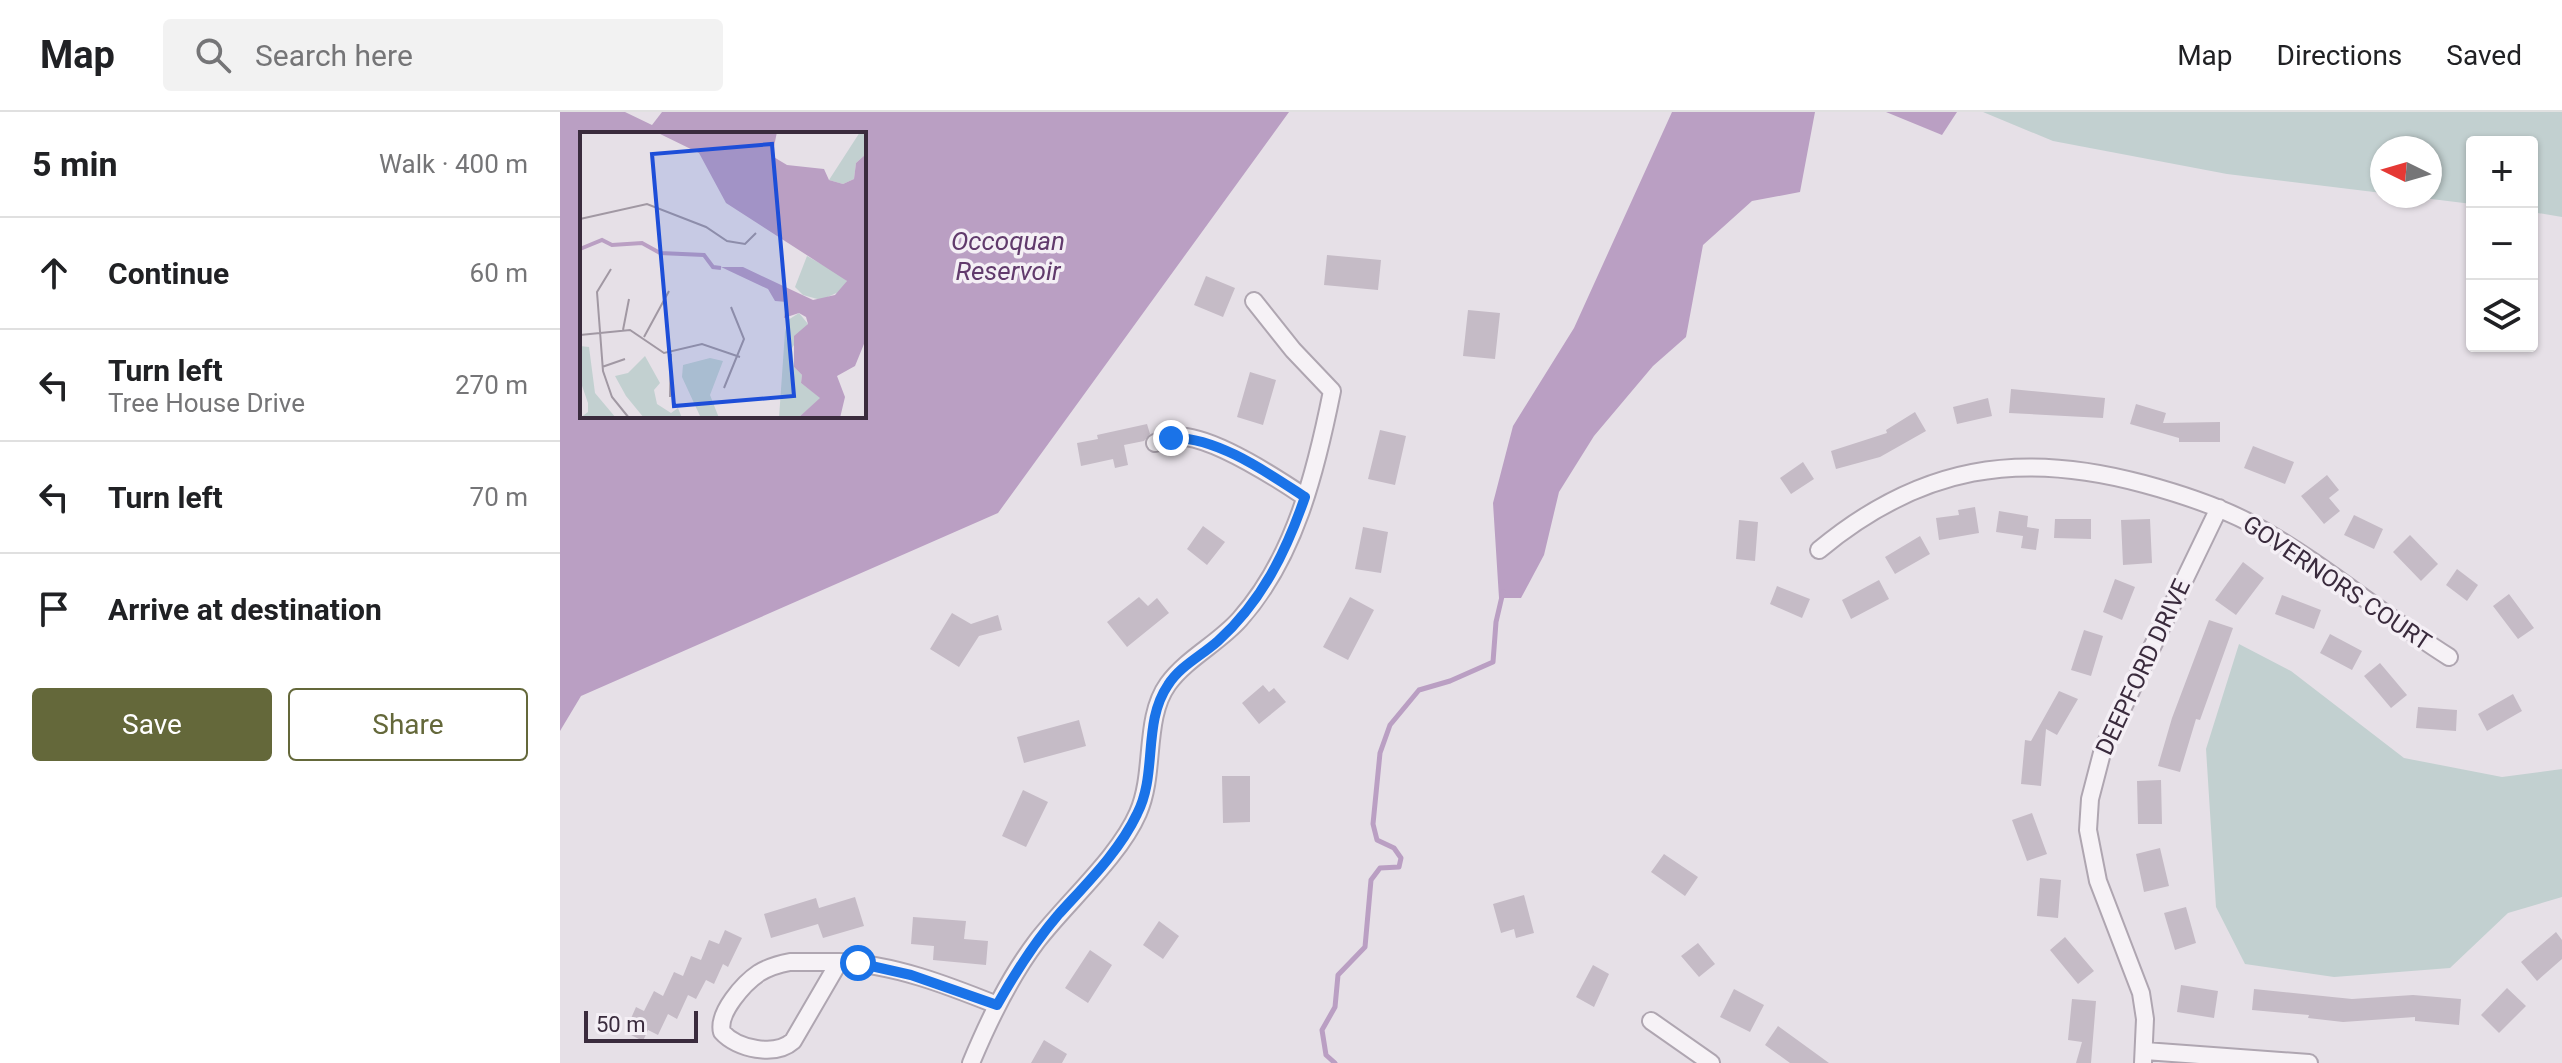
<!DOCTYPE html>
<html lang="en">
<head>
<meta charset="utf-8">
<style>
  body { margin:0; font-family:Roboto,sans-serif; background:#f2f2f2; color:#202124 }
  .controls { position:absolute; right:24px; top:24px; display:grid; overflow:hidden; border-radius:8px; box-shadow:0 2px 6px #0004 }
  .controls button { width:72px; height:72px; display:grid; place-items:center; padding:0; border:0; border-bottom:2px solid #e0e0e0; background:#fff; color:#202124; font:40px sans-serif }
  .compass { position:absolute; left:1810px; top:24px; width:72px; height:72px; border-radius:50%; background:#fff; box-shadow:0 2px 6px #0004; rotate:275deg }
  .scale { position:absolute; left:24px; bottom:20px; width:114px; box-sizing:border-box; padding-left:8px; border:4px solid #3a2b3d; border-top:0; font-size:22px; line-height:28px; white-space:nowrap; color:#3a2b3d; -webkit-text-stroke:6px #f4eff5; paint-order:stroke }
  .stop { position:absolute; width:24px; height:24px; margin:-18px; border:6px solid #1a73e8; border-radius:50%; background:#fff }
  .stop.end { background:#1a73e8; border-color:#fff; box-shadow:0 2px 8px #0008 }
  .list { margin:0; padding:0; list-style:none }
  h2 { display:flex; justify-content:space-between; align-items:center; height:104px; margin:0; padding:0 32px; font-size:34px }
  h2 small { font-size:26px; font-weight:400; color:#757577 }
  .list li { display:grid; grid-template-columns:52px 1fr auto; gap:24px; align-items:center; box-sizing:border-box; height:112px; padding:0 32px; border-top:2px solid #e0e0e0 }
  .list b { display:block; font-size:30px; white-space:nowrap }
  .list p { margin:0; font-size:26px; white-space:nowrap; color:#757577 }
  .list em { font-size:26px; font-style:normal; color:#757577 }
  .actions { display:flex; gap:16px; padding:24px 32px }
  .actions a { flex:1; padding:18px 0; border:2px solid #64683a; border-radius:8px; text-align:center; font-size:28px; color:#64683a }
  .actions .main { background:#64683a; color:#fff }
  .icon { flex:none; width:44px; height:44px; fill:none; stroke:currentColor; stroke-width:2; stroke-linecap:round; stroke-linejoin:round }
  .map { position:relative; flex:none; width:2002px; height:951px; overflow:hidden }
  header { display:flex; align-items:center; gap:48px; box-sizing:border-box; height:112px; padding:0 40px; background:#fff; border-bottom:2px solid #e0e0e0 }
  header strong { font-size:38px }
  nav { display:flex; gap:44px; margin-inline-start:auto; font-size:28px }
  .search { width:560px; height:72px; background:#f2f2f2; display:flex; align-items:center; gap:20px; box-sizing:border-box; padding:0 28px; border-radius:8px; color:#757577; font-size:30px }
  main { display:flex }
  aside { flex:1; background:#fff }
  .map>svg:first-child { display:block }
  .green { fill:#c2d0d0 }
  .water { fill:#ba9fc3; fill-rule:evenodd }
  .lines { fill:none; stroke-linecap:round; stroke-linejoin:round }
  .stream { stroke:#ba9fc3; stroke-width:5 }
  .building { fill:#c5bbc6 }
  .minor-casing { stroke:#afa6b1; stroke-width:20 }
  .minor { stroke:#f6f2f6; stroke-width:16 }
  .route { stroke:#1a73e8; stroke-width:10 }
  .labels { text-anchor:middle; stroke-width:7; stroke-linejoin:round; paint-order:stroke }
  .street-label { font-size:24px; fill:#3a2b3d; stroke:#f4eff5 }
  .water-label { font-size:26px; font-style:italic; fill:#613a6c; stroke:#f4eff5 }
  .inset-river { fill:none; stroke:#ba9fc3; stroke-width:4 }
  .inset-road { fill:none; stroke:#a198a3; stroke-width:2 }
  .view { fill:#1d4ed8; fill-opacity:0.15; stroke:#1d4ed8; stroke-width:4 }
  .inset-edge { fill:none; stroke:#3a2b3d; stroke-width:4 }
</style>
</head>
<body>
<header>
<strong>Map</strong>
<div class="search"><svg class="icon" aria-label="search" viewBox="0 0 24 24"><circle cx="10" cy="10" r="6"/><path d="M15 15l6 6"/></svg>Search here</div>
<nav><a>Map</a><a>Directions</a><a>Saved</a></nav>
</header>
<main>
<aside>
<h2>5 min<small>Walk · 400 m</small></h2>
<ul class="list">
<li><svg class="icon" aria-label="ahead" viewBox="0 0 24 24"><path d="M12 20V5M6 11l6-6 6 6"/></svg><div><b>Continue</b></div><em>60 m</em></li>
<li><svg class="icon" aria-label="left" viewBox="0 0 24 24"><path d="M17 20v-9H6M10 6l-5 5 5 5"/></svg><div><b>Turn left</b><p>Tree House Drive</p></div><em>270 m</em></li>
<li><svg class="icon" aria-label="left" viewBox="0 0 24 24"><path d="M17 20v-9H6M10 6l-5 5 5 5"/></svg><div><b>Turn left</b></div><em>70 m</em></li>
<li><svg class="icon" aria-label="arrive" viewBox="0 0 24 24"><path d="M6 21V4h12l-3 4 3 4H6"/></svg><div><b>Arrive at destination</b></div></li>
</ul>
<div class="actions"><a class="main">Save</a><a>Share</a></div>
</aside>
<div class="map">
<svg width="2002" height="951" viewBox="0 0 2002 951">
  <rect width="100%" height="100%" fill="#e6e0e7"/>
  <path class="green" d="M 1423,0 L 2002,0 L 2002,105 L 1972,100 L 1972,30 L 1912,30 L 1912,92 L 1847,84 L 1870,84 L 1870,36 L 1822,36 L 1822,81 L 1667,62 L 1493,29 Z
    M 1679,532 L 1731,559 L 1844,646 L 1942,665 L 2002,657 L 2002,785 L 1948,801 L 1890,856 L 1774,865 L 1685,852 L 1656,795 L 1646,637 Z"/>
  <path class="water" d="M 0,0 L 65,0 L 92,13 L 102,0 L 729,0 L 438,401 L 21,584 L 0,619 ZM 304,22 L 304,304 L 22,304 L 22,22 Z
    M 1112,0 L 1255,0 L 1240,80 L 1192,89 L 1143,133 L 1126,225 L 1093,254 L 1034,324 L 999,380 L 984,443 L 961,486 L 939,486 L 933,391 L 953,314 L 1014,216 Z
    M 1326,0 L 1397,0 L 1382,23 Z"/>
  <g class="lines">
    <path class="stream" d="M 775,951 L 766,943 L 762,918 L 775,895 L 778,863 L 805,835 L 811,768 L 820,756 L 839,755 L 841,746 L 834,736 L 817,728 L 813,712 L 820,641 L 830,613 L 859,578 L 890,569 L 933,550 L 936,510 L 943,480"/>
  </g>
  <path class="building" d="M 767,143 L 821,148 L 818,178 L 764,173 Z
    M 646,164 L 675,176 L 663,205 L 634,193 Z
    M 908,198 L 940,201 L 935,247 L 903,244 Z
    M 690,260 L 716,268 L 703,313 L 677,305 Z
    M 1451,277 L 1545,286 L 1543,306 L 1449,301 Z
    M 1428,286 L 1432,304 L 1397,312 L 1393,295 Z
    M 1576,292 L 1606,301 L 1603,311 L 1660,310 L 1660,330 L 1619,330 L 1619,326 L 1570,312 Z
    M 1355,300 L 1366,319 L 1320,345 L 1276,357 L 1271,339 L 1327,321 L 1326,318 Z
    M 587,312 L 590,322 L 584,329 L 564,333 L 568,353 L 555,356 L 553,347 L 521,354 L 517,331 L 538,327 L 537,323 Z
    M 820,318 L 846,324 L 835,373 L 808,367 Z
    M 1693,334 L 1734,350 L 1725,372 L 1684,356 Z
    M 1243,350 L 1254,367 L 1231,382 L 1220,366 Z
    M 1767,363 L 1779,378 L 1769,386 L 1780,399 L 1764,412 L 1741,384 Z
    M 1415,395 L 1419,421 L 1379,428 L 1376,406 L 1399,403 L 1398,398 Z
    M 1439,399 L 1468,404 L 1467,415 L 1479,417 L 1476,438 L 1461,436 L 1463,424 L 1436,420 Z
    M 1794,403 L 1823,417 L 1814,437 L 1784,423 Z
    M 1495,407 L 1531,407 L 1531,427 L 1494,426 Z
    M 1590,407 L 1592,451 L 1563,453 L 1561,408 Z
    M 1179,408 L 1198,410 L 1195,449 L 1176,447 Z
    M 643,414 L 665,430 L 647,453 L 627,437 Z
    M 803,415 L 828,420 L 821,461 L 795,457 Z
    M 1850,423 L 1878,452 L 1861,469 L 1833,440 Z
    M 1360,424 L 1370,442 L 1335,462 L 1325,445 Z
    M 1683,450 L 1704,466 L 1676,503 L 1655,488 Z
    M 1897,457 L 1918,473 L 1907,489 L 1886,473 Z
    M 1555,467 L 1575,475 L 1562,508 L 1543,500 Z
    M 1319,468 L 1329,487 L 1291,507 L 1282,488 Z
    M 1217,474 L 1250,487 L 1242,506 L 1210,492 Z
    M 1949,482 L 1974,516 L 1958,527 L 1933,494 Z
    M 1722,483 L 1761,498 L 1754,517 L 1715,502 Z
    M 579,485 L 588,494 L 597,486 L 609,501 L 567,535 L 547,510 Z
    M 790,485 L 814,498 L 788,548 L 763,535 Z
    M 392,501 L 411,512 L 438,503 L 442,518 L 419,524 L 399,555 L 370,537 Z
    M 1649,508 L 1673,516 L 1640,608 L 1636,607 L 1620,660 L 1598,654 L 1612,606 Z
    M 1524,518 L 1543,524 L 1531,564 L 1511,558 Z
    M 1770,522 L 1802,539 L 1792,558 L 1760,541 Z
    M 1820,551 L 1847,583 L 1831,596 L 1804,564 Z
    M 703,573 L 709,580 L 714,576 L 726,590 L 699,612 L 682,591 Z
    M 1499,579 L 1518,587 L 1497,623 L 1486,617 L 1481,674 L 1461,672 L 1465,628 L 1471,629 Z
    M 1953,582 L 1962,599 L 1927,619 L 1918,602 Z
    M 1858,595 L 1897,598 L 1896,619 L 1856,616 Z
    M 519,608 L 526,634 L 464,651 L 457,625 Z
    M 662,664 L 690,664 L 690,710 L 663,711 Z
    M 1601,668 L 1602,712 L 1578,712 L 1577,669 Z
    M 463,678 L 488,690 L 466,735 L 442,724 Z
    M 1472,701 L 1487,742 L 1467,749 L 1452,708 Z
    M 1600,736 L 1609,774 L 1584,780 L 1576,742 Z
    M 1104,742 L 1138,765 L 1125,784 L 1091,760 Z
    M 1480,766 L 1501,768 L 1498,806 L 1477,804 Z
    M 964,783 L 974,821 L 956,826 L 954,817 L 941,821 L 933,792 Z
    M 295,785 L 304,814 L 263,826 L 258,812 L 211,826 L 204,802 L 256,786 L 259,796 Z
    M 1626,795 L 1636,831 L 1615,838 L 1604,801 Z
    M 353,805 L 406,809 L 404,827 L 428,829 L 426,853 L 373,848 L 374,834 L 351,832 Z
    M 599,809 L 619,824 L 603,847 L 583,833 Z
    M 165,818 L 182,826 L 168,855 L 163,852 L 154,872 L 146,868 L 136,887 L 128,883 L 117,907 L 108,902 L 98,923 L 88,918 L 83,929 L 65,920 L 76,895 L 84,899 L 94,879 L 103,884 L 114,860 L 123,864 L 131,844 L 141,848 L 149,828 L 159,832 Z
    M 1996,820 L 2002,828 L 2002,847 L 1977,869 L 1961,850 Z
    M 1505,825 L 1534,859 L 1518,872 L 1490,838 Z
    M 1138,831 L 1155,852 L 1139,865 L 1121,844 Z
    M 530,838 L 552,853 L 528,891 L 505,876 Z
    M 1033,853 L 1049,862 L 1034,895 L 1016,885 Z
    M 1621,873 L 1658,879 L 1654,906 L 1617,900 Z
    M 1947,876 L 1966,894 L 1939,921 L 1921,903 Z
    M 1174,877 L 1204,893 L 1190,920 L 1160,905 Z
    M 1694,877 L 1792,887 L 1853,883 L 1901,887 L 1899,913 L 1855,909 L 1855,905 L 1783,910 L 1748,906 L 1749,903 L 1692,898 Z
    M 1512,887 L 1536,889 L 1531,951 L 1516,951 L 1522,930 L 1508,928 Z
    M 1218,914 L 1269,951 L 1230,951 L 1205,933 Z
    M 484,928 L 507,942 L 502,951 L 471,951 Z"/>
  <g class="lines">
    <g class="minor-casing">
      <path id="minor" d="M 595,331 C 605,327 615,324 626,325 C 661,330 715,365 745,385
        M 1259,438 C 1360,354 1459,338 1584,372 C 1621,382 1658,394 1692,412 C 1762,450 1822,503 1889,545
        M 230,850 L 279,850 L 233,929 C 215,945 177,937 162,920 C 157,901 184,871 199,861 C 209,855 219,852 230,850 Z
        M 279,850 C 333,852 387,873 437,893
        M 1091,909 L 1151,951
        M 1585,939 L 1749,951
        M 411,951 C 429,908 449,866 477,829 C 507,790 559,745 578,701 C 596,660 583,607 608,572 C 627,546 659,531 680,507 C 735,445 756,359 772,279 L 733,238 L 694,189
        M 1583,951 L 1585,907 L 1581,881 L 1538,769 L 1528,718 L 1530,687 L 1543,637 L 1659,396"/>
    </g>
    <use href="#minor" class="minor"/>
  </g>
  <g class="lines">
    <path class="route" d="M 298,851 L 351,863 L 437,893 C 455,861 474,831 498,803 C 526,772 559,740 577,702 C 598,662 582,611 608,573 C 620,554 641,544 658,529 C 702,489 726,440 745,385 C 708,361 656,324 611,326"/>
  </g>
  <g class="labels">
    <g class="street-label">
      <text transform="translate(1777 471) rotate(34)" y="8">GOVERNORS COURT</text>
      <text transform="translate(1583 555) rotate(-65)" y="8">DEEPFORD DRIVE</text>
    </g>
    <g class="water-label">
      <text x="448" y="138">Occoquan<tspan x="448" dy="30">Reservoir</tspan></text>
    </g>
  </g>
  <g transform="translate(20 20)">
    <rect width="286" height="286" fill="#e6e0e7"/>
    <path d="M 280,0 L 286,0 L 286,22 L 276,31 L 274,47 L 263,52 L 249,48 ZM 227,124 L 259,142 L 267,149 L 263,158 L 241,168 L 223,163 L 215,155 ZM 219,181 L 228,192 L 212,216 L 214,235 L 222,243 L 221,251 L 241,266 L 218,286 L 199,286 L 205,200 L 208,188 ZM 0,214 L 9,215 L 15,261 L 36,286 L 0,286 L 8,280 L 8,271 L 0,248 ZM 65,224 L 80,251 L 74,258 L 77,272 L 91,281 L 98,276 L 102,286 L 64,286 L 46,264 L 35,244 L 48,241 ZM 130,226 L 143,229 L 130,263 L 139,286 L 120,284 L 102,245 L 103,233 Z" fill="#c2d0d0"/>
    <path d="M 76,0 L 197,0 L 192,24 L 207,33 L 244,37 L 249,48 L 263,52 L 274,47 L 276,31 L 286,22 L 286,207 L 275,234 L 257,244 L 265,265 L 260,286 L 218,286 L 240,266 L 221,251 L 222,243 L 214,235 L 214,204 L 228,192 L 226,185 L 219,181 L 204,186 L 207,170 L 195,169 L 188,157 L 141,135 L 163,135 L 233,168 L 255,163 L 267,149 L 146,71 L 119,21 Z" fill="#ba9fc3"/>
    <path class="inset-river" d="M 0,117 L 22,108 L 32,113 L 62,111 L 80,121 L 124,123 L 133,135 L 141,136"/>
    <path class="inset-road" d="M 0,87 L 67,72 L 126,95 L 147,109 L 165,112 L 176,101M 31,137 L 17,160 L 23,239 L 32,265 L 49,286M 43,198 L 49,167M 0,203 L 50,198 L 84,221 L 122,212 L 160,225M 64,205 L 89,159M 22,235 L 45,227M 144,256 L 164,207 L 151,175M 90,265 L 91,222"/>
    <path class="view" d="M 192,12 L 214,264 L 94,274 L 72,22 Z"/>
    <rect width="286" height="286" class="inset-edge"/>
  </g>
</svg>
<div class="controls">
<button>+</button>
<button>−</button>
<button><svg class="icon" aria-label="layers" viewBox="0 0 24 24"><path d="M12 4l9 5-9 5-9-5zM3 14l9 5 9-5"/></svg></button>
</div>
<svg class="compass" viewBox="-18 -18 36 36"><path d="M0-13l5 13h-10z" fill="#e53935"/><path d="M0 13l5-13h-10z" fill="#757577"/></svg>
<div class="scale">50 m</div>
<div class="stop" style="left:298px;top:851px"></div>
<div class="stop end" style="left:611px;top:326px"></div>
</div>
</main>
</body>
</html>
